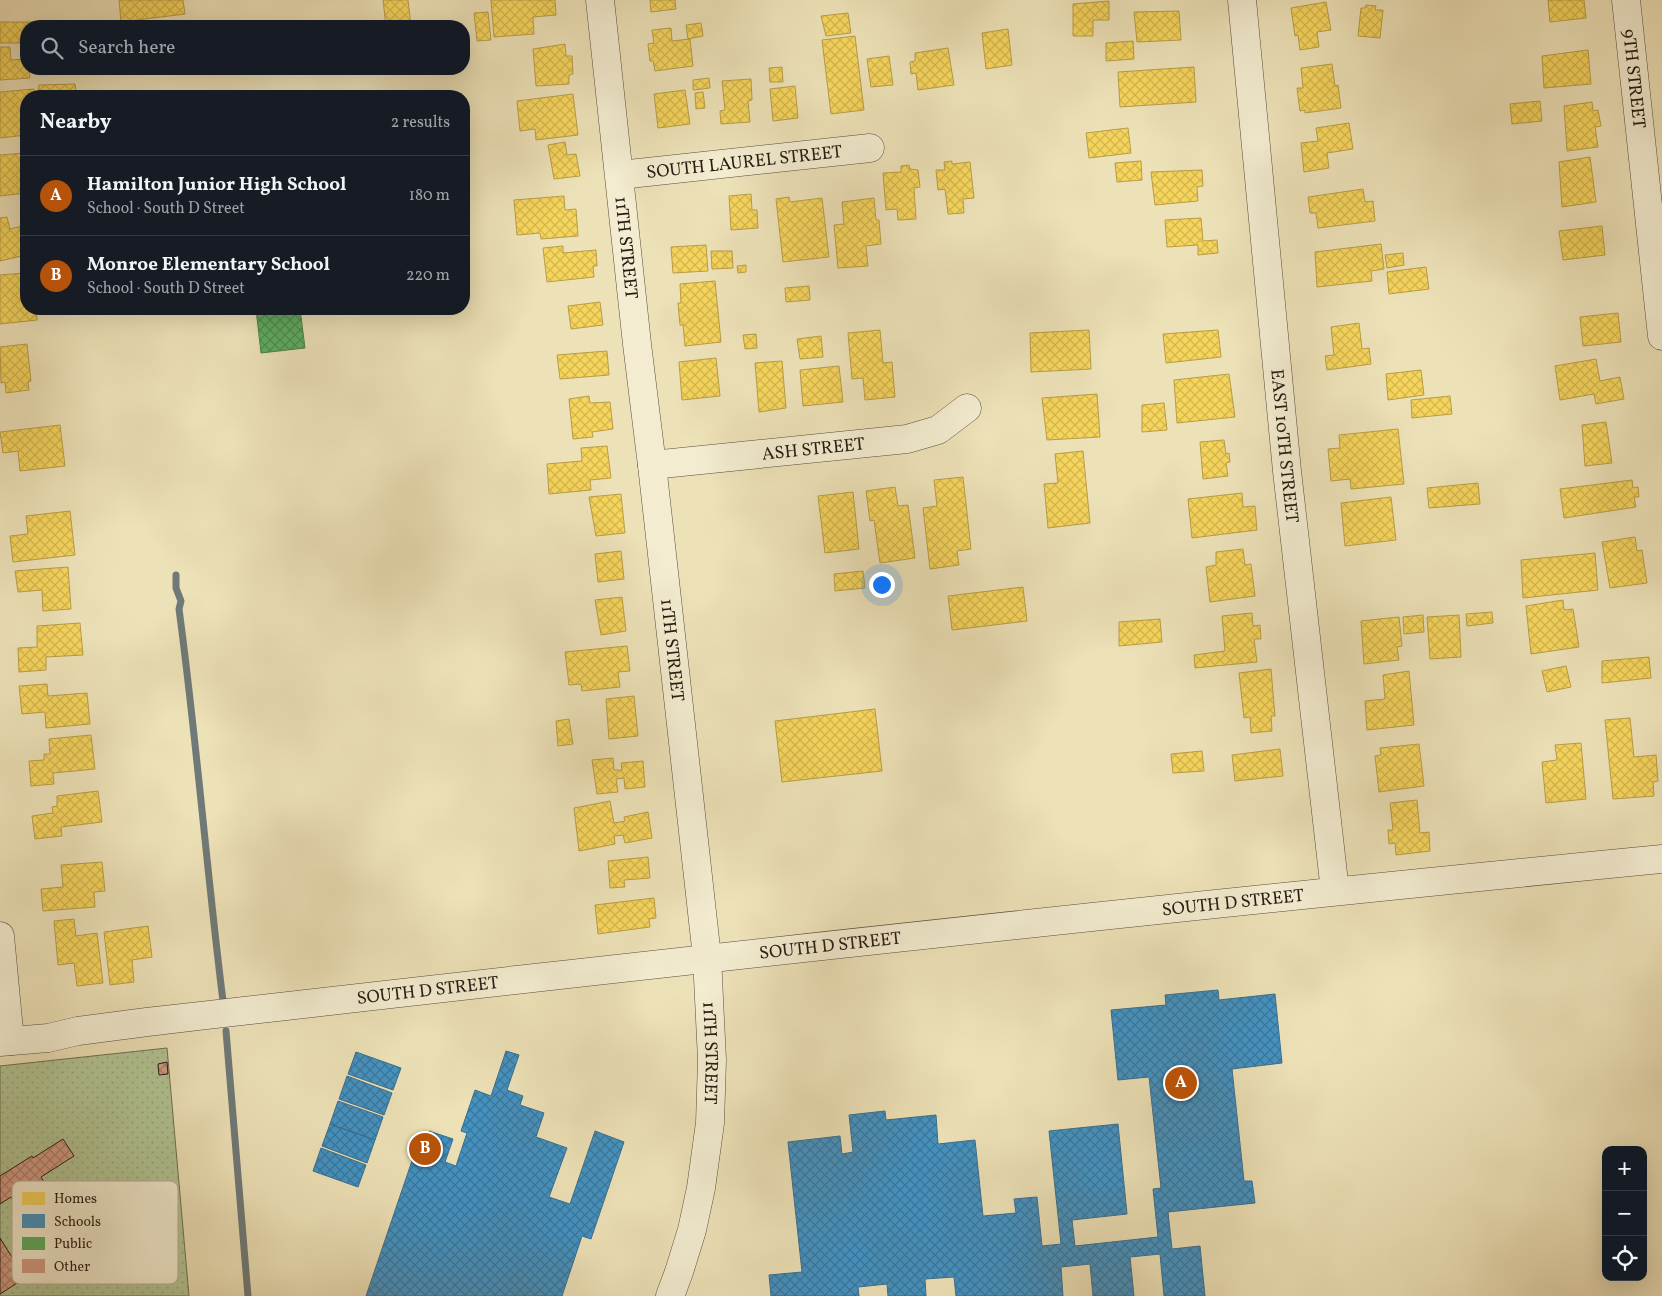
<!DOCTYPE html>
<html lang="en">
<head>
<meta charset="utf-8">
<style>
  body { margin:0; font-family:Vollkorn,serif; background:#20242c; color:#f1f3f6 }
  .controls { position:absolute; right:15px; bottom:15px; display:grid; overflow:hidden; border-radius:10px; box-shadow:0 5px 20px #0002 }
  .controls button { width:45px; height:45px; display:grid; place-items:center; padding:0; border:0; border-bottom:1px solid #363941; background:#171b24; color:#f1f3f6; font:25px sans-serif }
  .you { position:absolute; left:881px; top:584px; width:18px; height:18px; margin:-12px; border:4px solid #fff; border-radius:50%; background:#1a73e8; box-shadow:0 0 0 8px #1a73e833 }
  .badge { display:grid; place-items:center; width:32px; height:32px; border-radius:50%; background:#b45309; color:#fff; font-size:16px; font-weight:700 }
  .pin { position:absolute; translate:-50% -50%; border:2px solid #fff; box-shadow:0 1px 5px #0006 }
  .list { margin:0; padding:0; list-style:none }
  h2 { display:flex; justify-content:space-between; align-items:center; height:65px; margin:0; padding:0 20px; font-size:21px }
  h2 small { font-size:16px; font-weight:400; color:#9ea1a6 }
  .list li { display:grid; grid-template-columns:32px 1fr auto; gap:15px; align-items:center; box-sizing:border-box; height:80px; padding:0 20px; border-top:1px solid #363941 }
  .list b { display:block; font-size:19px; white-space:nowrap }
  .list p { margin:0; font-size:16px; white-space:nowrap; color:#9ea1a6 }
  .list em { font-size:16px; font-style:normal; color:#9ea1a6 }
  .icon { flex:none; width:28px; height:28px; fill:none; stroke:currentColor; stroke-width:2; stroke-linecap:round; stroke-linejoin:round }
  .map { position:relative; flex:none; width:1662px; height:1296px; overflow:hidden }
  .search { position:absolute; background:#171b24; box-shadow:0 5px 20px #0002; left:20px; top:20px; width:450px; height:55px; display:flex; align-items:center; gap:12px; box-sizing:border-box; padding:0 18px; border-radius:20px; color:#9ea1a6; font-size:19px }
  .panel { position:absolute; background:#171b24; box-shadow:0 5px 20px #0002; left:20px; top:90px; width:450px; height:225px; border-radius:20px }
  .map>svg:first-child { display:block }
  .park { fill:url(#park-dots); stroke:#6c7054 }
  .homes { fill:url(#homes-cross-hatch); stroke:#b89d46 }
  .schools { fill:url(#schools-cross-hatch); stroke:#3a6f8e }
  .public { fill:url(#public-cross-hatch); stroke:#4a824a }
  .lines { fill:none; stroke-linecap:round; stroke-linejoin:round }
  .stream { stroke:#6f7a78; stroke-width:7 }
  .building { fill:url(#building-cross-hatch); stroke:#261b14 }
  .minor-casing { stroke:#584c3d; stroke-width:29 }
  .minor { stroke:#f3ecd0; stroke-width:28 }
  .labels { text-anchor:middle; stroke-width:5; stroke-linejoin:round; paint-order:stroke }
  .street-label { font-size:18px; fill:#261b14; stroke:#f3ecd0 }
  .key { fill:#f3ecd0; stroke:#b6ad98; stroke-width:1 }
  .key-label { font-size:14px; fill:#261b14 }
</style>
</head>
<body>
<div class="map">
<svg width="1662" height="1296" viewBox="0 0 1662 1296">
  <defs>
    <pattern id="park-dots" width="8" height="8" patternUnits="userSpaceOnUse" patternTransform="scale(1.25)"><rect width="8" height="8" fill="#b2c493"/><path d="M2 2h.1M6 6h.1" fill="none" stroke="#99a87e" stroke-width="1.8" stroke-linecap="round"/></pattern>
    <pattern id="homes-cross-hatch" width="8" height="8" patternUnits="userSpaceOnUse" patternTransform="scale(1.25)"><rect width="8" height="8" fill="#f6d55c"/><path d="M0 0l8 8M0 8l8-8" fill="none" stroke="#d3b64f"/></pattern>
    <pattern id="schools-cross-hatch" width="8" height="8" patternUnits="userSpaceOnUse" patternTransform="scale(1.25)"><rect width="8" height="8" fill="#4393c3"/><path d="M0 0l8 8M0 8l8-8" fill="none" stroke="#38779d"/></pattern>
    <pattern id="public-cross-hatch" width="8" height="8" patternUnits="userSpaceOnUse" patternTransform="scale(1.25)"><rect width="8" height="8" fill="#5aae61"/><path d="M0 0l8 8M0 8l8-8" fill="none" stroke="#4a8d4f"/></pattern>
    <pattern id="building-cross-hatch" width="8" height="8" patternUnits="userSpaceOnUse" patternTransform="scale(1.25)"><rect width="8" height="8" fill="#d49d87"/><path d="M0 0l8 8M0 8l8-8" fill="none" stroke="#ac7f6d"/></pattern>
  </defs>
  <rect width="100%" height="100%" fill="#ede1b7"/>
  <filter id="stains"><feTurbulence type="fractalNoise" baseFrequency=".004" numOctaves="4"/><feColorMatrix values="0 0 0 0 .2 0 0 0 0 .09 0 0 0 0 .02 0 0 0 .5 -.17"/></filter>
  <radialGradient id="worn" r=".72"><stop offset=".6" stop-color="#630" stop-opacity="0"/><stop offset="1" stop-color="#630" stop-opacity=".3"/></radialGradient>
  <path class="park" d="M 167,1048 L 189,1296 L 0,1296 L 0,1066 Z"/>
  <path class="homes" d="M 119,0 L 183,0 L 185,14 L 121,22 Z
    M 383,0 L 408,0 L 411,26 L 386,26 Z
    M 491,0 L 555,0 L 556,15 L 533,17 L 534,34 L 494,37 Z
    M 650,0 L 675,0 L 676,9 L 651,12 Z
    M 1548,0 L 1584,0 L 1586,18 L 1550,22 Z
    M 1109,1 L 1109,20 L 1093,20 L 1093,36 L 1073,36 L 1073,4 Z
    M 1326,2 L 1331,30 L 1317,32 L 1319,47 L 1300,50 L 1298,35 L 1295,36 L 1291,8 Z
    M 1366,5 L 1376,6 L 1375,10 L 1383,10 L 1380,38 L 1358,36 L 1361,8 L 1365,8 Z
    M 1179,11 L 1181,40 L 1137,42 L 1134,12 Z
    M 488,12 L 491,40 L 477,41 L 474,13 Z
    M 848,13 L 851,33 L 826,36 L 821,16 Z
    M 0,22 L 44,22 L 44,26 L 26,26 L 26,43 L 0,43 Z
    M 701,23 L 703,36 L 688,39 L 686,25 Z
    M 671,28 L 672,41 L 690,39 L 693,66 L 655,71 L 653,61 L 650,61 L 648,44 L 654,43 L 652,30 Z
    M 1008,29 L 1012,65 L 986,69 L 982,33 Z
    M 855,36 L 864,110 L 831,114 L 822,40 Z
    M 1133,41 L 1134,59 L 1106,61 L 1106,43 Z
    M 565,44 L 566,56 L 572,56 L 573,74 L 569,75 L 569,84 L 536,86 L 533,49 Z
    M 0,47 L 10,47 L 11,60 L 26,59 L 26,69 L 29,69 L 30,78 L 0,80 Z
    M 948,48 L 954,85 L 918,90 L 916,73 L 911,74 L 910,62 L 915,61 L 915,53 Z
    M 1588,50 L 1591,84 L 1544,88 L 1542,56 Z
    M 889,56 L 893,85 L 871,87 L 867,59 Z
    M 1332,64 L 1335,86 L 1338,85 L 1341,108 L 1305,113 L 1305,110 L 1300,111 L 1297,88 L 1303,88 L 1301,68 Z
    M 782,67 L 783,82 L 770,82 L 769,68 Z
    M 1194,67 L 1196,102 L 1120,107 L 1118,72 Z
    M 709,78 L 710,88 L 693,90 L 693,80 Z
    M 751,79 L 752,100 L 748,101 L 750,122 L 721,124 L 720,111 L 725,110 L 722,81 Z
    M 75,84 L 76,91 L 38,93 L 39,85 Z
    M 795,86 L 798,118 L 773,121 L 770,89 Z
    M 34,89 L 35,96 L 26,96 L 26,135 L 0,138 L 0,92 Z
    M 685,90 L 690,124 L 658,128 L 654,94 Z
    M 703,92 L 705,108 L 696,109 L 695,93 Z
    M 573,94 L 578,135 L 536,140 L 535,129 L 520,131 L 517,101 Z
    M 1540,101 L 1542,121 L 1512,124 L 1510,104 Z
    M 1592,102 L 1593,111 L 1598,110 L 1601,126 L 1595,127 L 1598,147 L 1567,151 L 1564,106 Z
    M 1349,123 L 1353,149 L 1327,153 L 1329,168 L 1304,172 L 1301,143 L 1318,141 L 1316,128 Z
    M 1128,128 L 1131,153 L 1089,158 L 1086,133 Z
    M 565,142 L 567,155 L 576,154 L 580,176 L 554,179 L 548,145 Z
    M 26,153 L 26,193 L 0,196 L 0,155 Z
    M 1590,157 L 1596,202 L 1562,207 L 1559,162 Z
    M 952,161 L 952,164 L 970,162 L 974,198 L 963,199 L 964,213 L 948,214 L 945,189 L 938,190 L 936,170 L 945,170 L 944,162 Z
    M 1141,161 L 1142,180 L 1117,182 L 1115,163 Z
    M 909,165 L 910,169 L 918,170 L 920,187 L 914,188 L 916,219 L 898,220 L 897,209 L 886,210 L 883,173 L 901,172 L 901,166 Z
    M 1202,170 L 1203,186 L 1197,187 L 1198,201 L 1155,205 L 1151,172 Z
    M 1363,189 L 1365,202 L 1373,201 L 1375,221 L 1318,228 L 1316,213 L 1310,213 L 1308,197 Z
    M 751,194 L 752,210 L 757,210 L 758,228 L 731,230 L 729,196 Z
    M 564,196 L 565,210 L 576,209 L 578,236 L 541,239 L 540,233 L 517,235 L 514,200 Z
    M 789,197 L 790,202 L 822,198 L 829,257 L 783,262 L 776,199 Z
    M 874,198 L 876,220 L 879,220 L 881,244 L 866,246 L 868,266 L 838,268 L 834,225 L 844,224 L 842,202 Z
    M 7,217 L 10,229 L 26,225 L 26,255 L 0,261 L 0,218 Z
    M 1201,218 L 1203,241 L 1217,240 L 1218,253 L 1198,255 L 1198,245 L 1167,247 L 1165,220 Z
    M 1602,226 L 1605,255 L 1563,260 L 1559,231 Z
    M 1381,244 L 1384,269 L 1371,271 L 1372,281 L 1317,287 L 1315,252 Z
    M 706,245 L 708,271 L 673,273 L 671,247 Z
    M 563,246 L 563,253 L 596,250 L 597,266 L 593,266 L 594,277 L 547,282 L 543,248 Z
    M 711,251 L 732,251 L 733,268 L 712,269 Z
    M 1403,253 L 1404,265 L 1387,268 L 1385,255 Z
    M 746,265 L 746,272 L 738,273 L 737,266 Z
    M 1426,267 L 1429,289 L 1389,294 L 1387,272 Z
    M 26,273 L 26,309 L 36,309 L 37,320 L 0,324 L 0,275 Z
    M 715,281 L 721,342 L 685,346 L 683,325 L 680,325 L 678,303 L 681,303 L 680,284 Z
    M 809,286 L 810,300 L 786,302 L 785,288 Z
    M 600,302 L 603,325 L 571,329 L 568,306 Z
    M 1618,313 L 1621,342 L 1583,346 L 1580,317 Z
    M 1359,323 L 1362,349 L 1369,348 L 1371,364 L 1327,370 L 1325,356 L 1334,355 L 1331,327 Z
    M 880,330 L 883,363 L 892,362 L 895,397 L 865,400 L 863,378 L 852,379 L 848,333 Z
    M 1089,330 L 1091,369 L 1031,372 L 1030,333 Z
    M 1218,330 L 1221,357 L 1166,363 L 1163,334 Z
    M 756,334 L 757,348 L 745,349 L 743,335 Z
    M 821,336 L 823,357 L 800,359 L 797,339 Z
    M 27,344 L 31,381 L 28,382 L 29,390 L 6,393 L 5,382 L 1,383 L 0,347 Z
    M 607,351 L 609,375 L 560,379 L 557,355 Z
    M 716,358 L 720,396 L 682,400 L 679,362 Z
    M 1596,359 L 1600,381 L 1620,377 L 1624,399 L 1596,404 L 1594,394 L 1560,400 L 1555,366 Z
    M 782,361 L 786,408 L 759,412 L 755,363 Z
    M 839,366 L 843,402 L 803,406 L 800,370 Z
    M 1421,370 L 1424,395 L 1388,400 L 1386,374 Z
    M 1229,374 L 1235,417 L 1177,423 L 1174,380 Z
    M 1097,394 L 1100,437 L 1047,440 L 1042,398 Z
    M 589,396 L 590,403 L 610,402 L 613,429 L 592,432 L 593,437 L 573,439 L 569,399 Z
    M 1450,396 L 1452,414 L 1412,418 L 1411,400 Z
    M 1164,403 L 1167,430 L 1142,432 L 1142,405 Z
    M 1606,422 L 1612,463 L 1585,466 L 1582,425 Z
    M 60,425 L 65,466 L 20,471 L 18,451 L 3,453 L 0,432 Z
    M 1398,429 L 1404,484 L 1351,489 L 1350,479 L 1331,481 L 1328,449 L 1340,448 L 1339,435 Z
    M 1224,440 L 1226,454 L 1229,453 L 1230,462 L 1226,463 L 1228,476 L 1203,479 L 1200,442 Z
    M 607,446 L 611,478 L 590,480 L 591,490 L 549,494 L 547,464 L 582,461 L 581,448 Z
    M 1083,451 L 1090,523 L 1048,528 L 1044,484 L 1058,483 L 1055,454 Z
    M 963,477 L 971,549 L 957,551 L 959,565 L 930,569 L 923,508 L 937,506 L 934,480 Z
    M 1632,480 L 1633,488 L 1638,487 L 1639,497 L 1634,497 L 1636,507 L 1564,518 L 1560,489 Z
    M 1478,483 L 1480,504 L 1429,508 L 1427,488 Z
    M 895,487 L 898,506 L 908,505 L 915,558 L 880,563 L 874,520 L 870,521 L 866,491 Z
    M 853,492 L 859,549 L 825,553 L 818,496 Z
    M 1242,493 L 1243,507 L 1255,506 L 1257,530 L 1192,538 L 1188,499 Z
    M 621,494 L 625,533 L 596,536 L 589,497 Z
    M 1391,497 L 1396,540 L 1345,546 L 1341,503 Z
    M 70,511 L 75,555 L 13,562 L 10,536 L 28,534 L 26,516 Z
    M 1635,537 L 1637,551 L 1642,550 L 1647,583 L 1610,588 L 1602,542 Z
    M 1243,549 L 1245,565 L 1251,564 L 1255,596 L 1210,602 L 1206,567 L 1216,565 L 1216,552 Z
    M 621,551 L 624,579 L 598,582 L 595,554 Z
    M 1595,553 L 1598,590 L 1523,598 L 1521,560 Z
    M 68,567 L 71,609 L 43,611 L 42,590 L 18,592 L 15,571 Z
    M 863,571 L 865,588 L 835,591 L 834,574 Z
    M 1023,587 L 1027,621 L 952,630 L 948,596 Z
    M 622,597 L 626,631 L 601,635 L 595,600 Z
    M 1563,600 L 1564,610 L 1573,609 L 1579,647 L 1531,654 L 1526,606 Z
    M 1492,612 L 1493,623 L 1467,626 L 1466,614 Z
    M 1252,613 L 1253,626 L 1260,625 L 1261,639 L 1254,639 L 1257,662 L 1195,668 L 1194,655 L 1225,651 L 1222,616 Z
    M 1423,615 L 1424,632 L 1404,634 L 1403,617 Z
    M 1459,615 L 1461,657 L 1430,659 L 1427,617 Z
    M 1399,617 L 1402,646 L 1397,647 L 1399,660 L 1364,664 L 1361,621 Z
    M 1160,619 L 1162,642 L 1119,646 L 1119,622 Z
    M 80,623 L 83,655 L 46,657 L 46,670 L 19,672 L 18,648 L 37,647 L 37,626 Z
    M 627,646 L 630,671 L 618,672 L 620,687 L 582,691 L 581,684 L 569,685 L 565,652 Z
    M 1649,657 L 1651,678 L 1602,683 L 1602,661 Z
    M 1566,666 L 1571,687 L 1547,692 L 1542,671 Z
    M 1271,669 L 1275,716 L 1271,716 L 1272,731 L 1251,733 L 1250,717 L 1244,718 L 1239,673 Z
    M 1409,671 L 1414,725 L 1367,730 L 1365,701 L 1385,699 L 1383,675 Z
    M 47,684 L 48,696 L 87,693 L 90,724 L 46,728 L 45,712 L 22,714 L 19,686 Z
    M 634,696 L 638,736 L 609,739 L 606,699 Z
    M 875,709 L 882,771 L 782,782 L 775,721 Z
    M 1630,718 L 1634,757 L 1656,755 L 1658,781 L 1653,782 L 1654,796 L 1613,799 L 1605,720 Z
    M 569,719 L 573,744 L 558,746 L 556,721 Z
    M 91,735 L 95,769 L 53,773 L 54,784 L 31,786 L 29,761 L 44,760 L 44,754 L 50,754 L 49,739 Z
    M 1581,743 L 1586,799 L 1546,803 L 1542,762 L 1557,760 L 1555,745 Z
    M 1419,744 L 1424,786 L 1379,792 L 1375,756 L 1381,755 L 1380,748 Z
    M 1280,749 L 1283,776 L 1235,781 L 1232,755 Z
    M 1202,751 L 1204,771 L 1173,773 L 1171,754 Z
    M 613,758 L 614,770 L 622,770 L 621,763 L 643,761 L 645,787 L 625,789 L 624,778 L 616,779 L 618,792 L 597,794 L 592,760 Z
    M 98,791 L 102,822 L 61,827 L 62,836 L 35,839 L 32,816 L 53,813 L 52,807 L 57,806 L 57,796 Z
    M 1417,800 L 1420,833 L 1429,832 L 1430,851 L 1396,855 L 1395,843 L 1389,844 L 1388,830 L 1393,830 L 1390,803 Z
    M 610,801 L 614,823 L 625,821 L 624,817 L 648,812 L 652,838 L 625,843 L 623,835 L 614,836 L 615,844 L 579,851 L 574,808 Z
    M 648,857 L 650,878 L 624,880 L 625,887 L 610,888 L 608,861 Z
    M 102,862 L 105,891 L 94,892 L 95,907 L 43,911 L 41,889 L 63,887 L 61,865 Z
    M 654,898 L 656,918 L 649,919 L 650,927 L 598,934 L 595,905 Z
    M 74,919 L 76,936 L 97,933 L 103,983 L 77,986 L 74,963 L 58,965 L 54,921 Z
    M 148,926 L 152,957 L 132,960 L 134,982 L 110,985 L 104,932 Z"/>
  <path class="schools" d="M 1218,990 L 1219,1000 L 1275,994 L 1282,1063 L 1232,1069 L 1244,1181 L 1252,1181 L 1255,1203 L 1168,1212 L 1172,1249 L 1200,1246 L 1205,1296 L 1164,1296 L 1160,1254 L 1130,1257 L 1134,1296 L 1093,1296 L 1090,1264 L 1061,1267 L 1063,1296 L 956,1296 L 954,1277 L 925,1279 L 926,1296 L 888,1296 L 887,1284 L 858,1287 L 859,1296 L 771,1296 L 769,1275 L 802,1272 L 788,1142 L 840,1136 L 842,1154 L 853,1152 L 849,1115 L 885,1111 L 886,1120 L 936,1115 L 938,1144 L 975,1140 L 983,1216 L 1016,1213 L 1014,1199 L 1037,1197 L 1042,1246 L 1061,1244 L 1049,1131 L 1118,1124 L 1127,1214 L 1072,1220 L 1075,1246 L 1158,1237 L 1153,1189 L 1161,1188 L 1149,1077 L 1118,1080 L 1111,1010 L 1166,1005 L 1165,995 Z
    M 506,1051 L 519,1055 L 507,1090 L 523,1096 L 520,1105 L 544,1113 L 536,1137 L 567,1148 L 549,1197 L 570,1204 L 595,1131 L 624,1142 L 591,1239 L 582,1236 L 562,1296 L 366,1296 L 415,1152 L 420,1155 L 429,1131 L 453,1139 L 445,1162 L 456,1166 L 467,1133 L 461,1131 L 475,1090 L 491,1096 Z
    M 356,1052 L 401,1068 L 393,1090 L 348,1074 Z
    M 347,1076 L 392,1093 L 384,1115 L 339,1099 Z
    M 338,1101 L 383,1117 L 375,1140 L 330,1124 Z
    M 330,1124 L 375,1140 L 367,1163 L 322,1146 Z
    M 321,1148 L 366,1165 L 358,1187 L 313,1171 Z"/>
  <path class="public" d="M 256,309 L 300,309 L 305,348 L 261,353 Z"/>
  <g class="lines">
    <path class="stream" d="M 176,575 L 176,588 L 181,601 L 179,609 C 197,742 207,876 224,1009
      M 226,1031 L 248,1296"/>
  </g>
  <path class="building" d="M 167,1062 L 168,1074 L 159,1075 L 158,1064 Z
    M 63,1139 L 74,1156 L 41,1177 L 46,1185 L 43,1188 L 47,1195 L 23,1209 L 19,1203 L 15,1205 L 11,1197 L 0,1204 L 0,1176 L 32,1156 L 33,1158 Z
    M 0,1238 L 25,1278 L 0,1294 Z"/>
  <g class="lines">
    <g class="minor-casing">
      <g id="minor">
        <path id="s1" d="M 600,0 L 637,344 L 652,465 L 707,957 L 712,1060 L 710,1123 L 701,1188 L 692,1230 L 679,1272 L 670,1296"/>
        <path id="s2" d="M 1242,0 L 1287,471 L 1335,891"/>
        <path id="s3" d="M 1626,0 L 1662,336"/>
        <path id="s4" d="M 620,175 L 870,148"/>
        <path id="s5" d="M 652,465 L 907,439 L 938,430 L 967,408"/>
        <path d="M 0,936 L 10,1041"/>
        <path id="s6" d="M 0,1042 L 48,1038 L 78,1031 L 147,1022 C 651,964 1156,908 1662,859"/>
      </g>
    </g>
    <use href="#minor" class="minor"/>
  </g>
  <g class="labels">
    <g class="street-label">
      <text dy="6" stroke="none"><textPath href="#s3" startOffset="79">9TH STREET</textPath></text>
      <text dy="6" stroke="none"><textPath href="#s4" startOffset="125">SOUTH LAUREL STREET</textPath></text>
      <text dy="6" stroke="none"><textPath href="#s1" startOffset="249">11TH STREET</textPath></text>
      <text dy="6" stroke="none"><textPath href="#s2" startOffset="448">EAST 10TH STREET</textPath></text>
      <text dy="6" stroke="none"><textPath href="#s5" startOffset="162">ASH STREET</textPath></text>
      <text dy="6" stroke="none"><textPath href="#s1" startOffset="654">11TH STREET</textPath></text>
      <text dy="6" stroke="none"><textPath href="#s6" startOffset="1241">SOUTH D STREET</textPath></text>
      <text dy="6" stroke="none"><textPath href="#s6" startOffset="836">SOUTH D STREET</textPath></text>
      <text dy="6" stroke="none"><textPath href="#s6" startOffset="431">SOUTH D STREET</textPath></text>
      <text dy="6" stroke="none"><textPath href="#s1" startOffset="1059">11TH STREET</textPath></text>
    </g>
  </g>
  <rect x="12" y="1181" width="166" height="103" rx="8" class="key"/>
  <rect x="22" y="1192" width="23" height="13" fill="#f6d55c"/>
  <rect x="22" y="1214" width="23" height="14" fill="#4393c3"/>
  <rect x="22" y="1237" width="23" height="13" fill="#5aae61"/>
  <rect x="22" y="1259" width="23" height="14" fill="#d49d87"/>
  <g class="key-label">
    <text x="54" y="1203">Homes</text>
    <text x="54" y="1226">Schools</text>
    <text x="54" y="1248">Public</text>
    <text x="54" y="1271">Other</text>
  </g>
  <rect width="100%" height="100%" filter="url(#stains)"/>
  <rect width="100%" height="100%" fill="url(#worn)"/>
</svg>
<div class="controls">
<button>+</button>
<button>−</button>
<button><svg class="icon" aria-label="locate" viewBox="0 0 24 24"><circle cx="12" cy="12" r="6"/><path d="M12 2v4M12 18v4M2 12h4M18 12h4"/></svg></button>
</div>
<div class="you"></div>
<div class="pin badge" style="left:1181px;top:1083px">A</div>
<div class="pin badge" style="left:425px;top:1149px">B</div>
<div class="search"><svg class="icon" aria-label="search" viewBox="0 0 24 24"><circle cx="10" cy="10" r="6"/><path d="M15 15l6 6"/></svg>Search here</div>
<section class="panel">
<h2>Nearby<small>2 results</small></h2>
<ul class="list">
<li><span class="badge">A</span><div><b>Hamilton Junior High School</b><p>School · South D Street</p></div><em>180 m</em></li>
<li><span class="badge">B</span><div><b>Monroe Elementary School</b><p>School · South D Street</p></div><em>220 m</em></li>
</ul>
</section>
</div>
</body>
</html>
